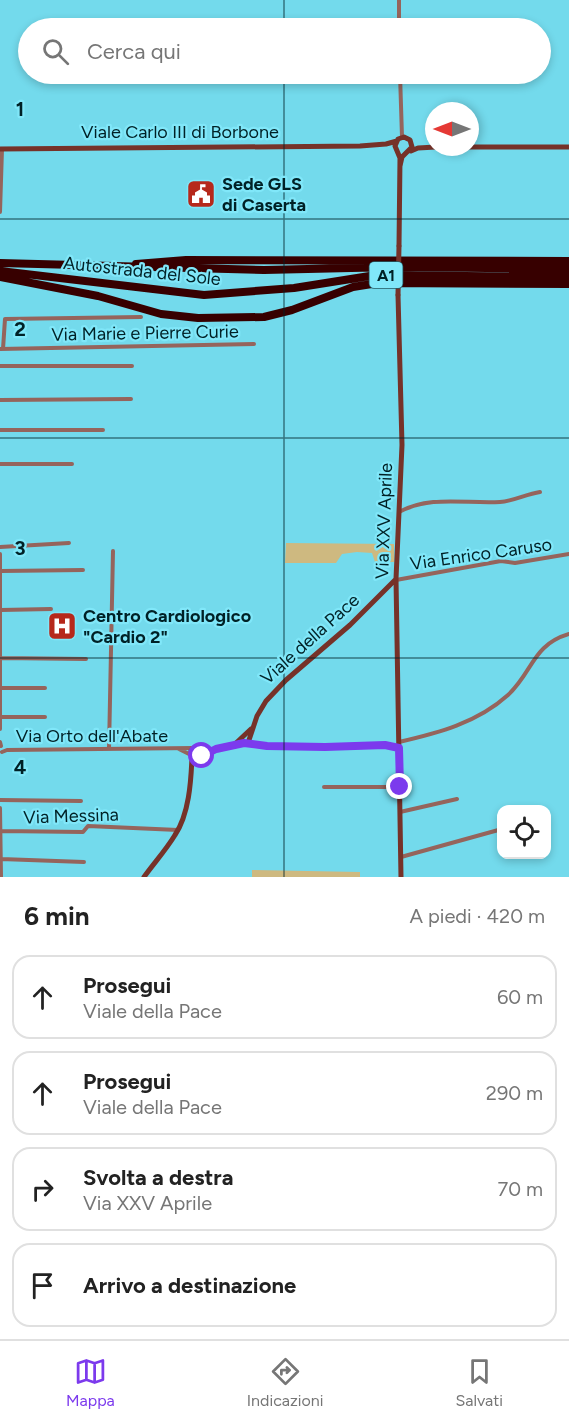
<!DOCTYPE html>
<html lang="it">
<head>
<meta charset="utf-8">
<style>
  body { margin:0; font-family:Figtree,sans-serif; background:#f6f6f6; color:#222 }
  .controls { position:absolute; right:18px; bottom:18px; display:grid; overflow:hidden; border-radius:12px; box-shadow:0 3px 9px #0003 }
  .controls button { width:54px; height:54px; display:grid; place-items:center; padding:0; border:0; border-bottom:2px solid #e0e0e0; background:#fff; color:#222; font:30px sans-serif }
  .compass { position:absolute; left:425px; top:102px; width:54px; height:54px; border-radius:50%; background:#fff; box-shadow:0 3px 9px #0003; rotate:270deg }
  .stop { position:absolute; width:18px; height:18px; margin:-14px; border:4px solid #7c3aed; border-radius:50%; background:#fff }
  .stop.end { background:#7c3aed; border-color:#fff; box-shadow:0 2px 6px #0008 }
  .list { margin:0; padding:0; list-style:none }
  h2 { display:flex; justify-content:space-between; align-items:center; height:78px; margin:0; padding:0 24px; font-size:26px }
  h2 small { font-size:20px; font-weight:400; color:#767676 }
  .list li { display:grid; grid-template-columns:39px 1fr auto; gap:18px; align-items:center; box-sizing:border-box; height:84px; margin:0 12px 12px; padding:0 12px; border:2px solid #e0e0e0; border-radius:18px }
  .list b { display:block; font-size:22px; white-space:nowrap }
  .list p { margin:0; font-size:20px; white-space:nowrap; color:#767676 }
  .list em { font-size:20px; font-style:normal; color:#767676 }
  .icon { flex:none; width:33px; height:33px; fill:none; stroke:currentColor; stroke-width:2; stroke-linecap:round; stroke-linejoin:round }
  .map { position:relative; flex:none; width:569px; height:877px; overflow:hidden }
  .search { position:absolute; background:#fff; box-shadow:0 3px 9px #0003; left:18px; right:18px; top:18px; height:66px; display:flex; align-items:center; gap:15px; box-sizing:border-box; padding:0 21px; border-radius:33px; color:#767676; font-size:22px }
  .sheet { height:462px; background:#fff }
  nav { display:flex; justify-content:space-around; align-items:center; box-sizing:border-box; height:84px; border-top:2px solid #e0e0e0; background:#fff; font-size:16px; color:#767676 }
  nav a { display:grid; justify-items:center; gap:3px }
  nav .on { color:#7c3aed }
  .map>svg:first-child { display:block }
  .green { fill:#ceb980 }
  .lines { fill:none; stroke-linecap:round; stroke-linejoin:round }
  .street { stroke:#95645c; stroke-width:4 }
  .secondary { stroke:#763229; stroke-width:5 }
  .highway { stroke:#370000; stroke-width:8 }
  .secondary-bridge { stroke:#763229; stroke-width:5 }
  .route { stroke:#7c3aed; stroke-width:8 }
  .grid { fill:none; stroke:#002126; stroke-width:1.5; stroke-opacity:0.55 }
  .labels { text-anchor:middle; stroke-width:4.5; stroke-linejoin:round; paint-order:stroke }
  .shield { fill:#80e7f9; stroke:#265c65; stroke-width:1.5 }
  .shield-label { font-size:16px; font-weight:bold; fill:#002126 }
  .street-label { font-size:18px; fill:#002126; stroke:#80e7f9 }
  .poi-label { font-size:18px; font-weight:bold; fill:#002126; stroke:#80e7f9; text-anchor:start }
  .grid-label { font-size:20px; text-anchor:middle; font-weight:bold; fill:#002126; stroke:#80e7f9; stroke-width:4.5; stroke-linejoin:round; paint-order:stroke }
</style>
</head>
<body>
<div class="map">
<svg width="569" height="877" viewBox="0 0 569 877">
  <rect width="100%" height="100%" fill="#73daec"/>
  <path class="green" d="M 286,543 L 394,544 L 394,562 L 375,562 L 372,553 L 357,552 L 342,554 L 336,563 L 285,563 Z
    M 252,870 L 360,872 L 360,877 L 252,877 Z"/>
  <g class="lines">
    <path class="street" d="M 399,28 L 399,0
      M 400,74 L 402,137
      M 0,212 L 2,149
      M 0,349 L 254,344
      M 3,349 L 5,319 L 141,317
      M 0,366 L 132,366
      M 0,400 L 131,399
      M 0,430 L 103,430
      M 0,464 L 72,464
      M 399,512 C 431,495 465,504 500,502 C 514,501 526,494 540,492
      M 0,547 L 69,543
      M 0,554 L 0,729
      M 1,571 L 83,570
      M 396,580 L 501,561 L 515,563 L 569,554
      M 1,610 L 51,609
      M 1,658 L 86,659
      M 1,688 L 45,688
      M 0,717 L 45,717
      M 0,742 L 1,746
      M 399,742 C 438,733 477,723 508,695 C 533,672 532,645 569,634
      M 109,749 L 113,551
      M 179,749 L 191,755
      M 2,752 L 7,750 L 193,748
      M 324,787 L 399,787
      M 0,800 L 81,801
      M 0,808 L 1,877
      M 400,812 L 457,799
      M 1,831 L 83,832 L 88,826 L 178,830
      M 401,857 L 502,829
      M 1,859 L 84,862"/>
    <path class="secondary" d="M 470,147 L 569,147
      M 0,149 L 360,146 L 386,144 L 397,141
      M 411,151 L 418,148 L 436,147
      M 399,246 L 400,158 L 395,146 L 398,139 L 404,137 L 410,140 L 412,147 L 402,157 L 400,166
      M 398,295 L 402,445 L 396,579 L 401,877
      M 248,743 L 257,716 L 266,701 L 286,680 L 350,625 L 396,579
      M 235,744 L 251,729
      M 203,754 L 200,747 L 195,747 L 191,751 L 193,758 L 198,759 L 203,754 L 216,749 L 244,743 L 267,746 L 325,747 L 385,745 L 399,748
      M 144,877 C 154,863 166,850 175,835 C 189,814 191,782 192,757"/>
    <path class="highway" d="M 0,263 L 264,270 L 395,267 L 569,269
      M 136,264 L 186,260 L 569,261
      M 0,271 L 204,295 L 294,288 L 376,275 L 569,277
      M 0,277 L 98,296 L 161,314 L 198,318 L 264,317 L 292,310 L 353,287 L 378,283 L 569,284"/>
    <path class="secondary-bridge" d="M 398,295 L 399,246"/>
  </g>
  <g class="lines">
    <path class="route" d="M 202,756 L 216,749 L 244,743 L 267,746 L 325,747 L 385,745 L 399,748 L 400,787"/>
  </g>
  <path class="grid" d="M 284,0 L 284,28M 284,74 L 284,877M 0,219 L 569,219M 0,438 L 569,438M 0,658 L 569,658"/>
  <defs>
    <g id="civic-square" transform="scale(1.5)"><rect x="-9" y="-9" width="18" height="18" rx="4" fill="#b6281b" stroke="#80e7f9"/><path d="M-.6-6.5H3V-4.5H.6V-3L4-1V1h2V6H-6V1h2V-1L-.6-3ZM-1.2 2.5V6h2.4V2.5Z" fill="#fff"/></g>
    <g id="hospital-square" transform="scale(1.5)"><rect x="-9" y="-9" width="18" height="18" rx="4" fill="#b6281b" stroke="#80e7f9"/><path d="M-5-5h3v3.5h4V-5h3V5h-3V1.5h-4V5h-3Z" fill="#fff"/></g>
  </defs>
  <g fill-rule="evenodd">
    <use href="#civic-square" x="201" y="194"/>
    <use href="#hospital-square" x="62" y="626"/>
  </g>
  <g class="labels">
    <rect class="shield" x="369.5" y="262" width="33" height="26" rx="4.5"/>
    <g class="shield-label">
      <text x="386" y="281">A1</text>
    </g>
    <g class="street-label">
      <text x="180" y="138">Viale Carlo III di Borbone</text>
      <text transform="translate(142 271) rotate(6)" y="6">Autostrada del Sole</text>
      <text transform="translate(145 333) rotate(-1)" y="6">Via Marie e Pierre Curie</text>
      <text transform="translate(384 521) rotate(-88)" y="6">Via XXV Aprile</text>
      <text transform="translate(481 554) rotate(-8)" y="6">Via Enrico Caruso</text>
      <text transform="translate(310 639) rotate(-42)" y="6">Viale della Pace</text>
      <text x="92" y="742">Via Orto dell'Abate</text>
      <text transform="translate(71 816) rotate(-2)" y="6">Via Messina</text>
    </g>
    <g class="poi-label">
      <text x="222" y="190">Sede GLS<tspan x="222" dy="21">di Caserta</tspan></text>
      <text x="83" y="622">Centro Cardiologico<tspan x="83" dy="21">"Cardio 2"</tspan></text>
    </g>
  </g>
  <g class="grid-label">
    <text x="20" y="116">1</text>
    <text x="20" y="336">2</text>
    <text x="20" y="555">3</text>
    <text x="20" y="774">4</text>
  </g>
</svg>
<div class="controls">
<button><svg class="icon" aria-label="locate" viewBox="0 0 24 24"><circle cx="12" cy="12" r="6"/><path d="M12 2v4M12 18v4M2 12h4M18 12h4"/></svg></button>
</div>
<svg class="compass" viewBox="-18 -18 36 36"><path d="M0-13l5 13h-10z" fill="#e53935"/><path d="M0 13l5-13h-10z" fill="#767676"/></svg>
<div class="stop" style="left:202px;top:756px"></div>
<div class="stop end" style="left:400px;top:787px"></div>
<div class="search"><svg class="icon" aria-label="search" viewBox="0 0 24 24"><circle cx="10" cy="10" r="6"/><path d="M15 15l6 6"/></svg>Cerca qui</div>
</div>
<section class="sheet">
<h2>6 min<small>A piedi · 420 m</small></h2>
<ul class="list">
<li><svg class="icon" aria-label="ahead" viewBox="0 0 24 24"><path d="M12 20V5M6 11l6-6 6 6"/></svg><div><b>Prosegui</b><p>Viale della Pace</p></div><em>60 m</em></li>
<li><svg class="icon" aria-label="ahead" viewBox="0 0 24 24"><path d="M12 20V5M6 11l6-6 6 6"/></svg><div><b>Prosegui</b><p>Viale della Pace</p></div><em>290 m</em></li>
<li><svg class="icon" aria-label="right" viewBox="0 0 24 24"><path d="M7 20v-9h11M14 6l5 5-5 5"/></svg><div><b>Svolta a destra</b><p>Via XXV Aprile</p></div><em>70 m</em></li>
<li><svg class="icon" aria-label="arrive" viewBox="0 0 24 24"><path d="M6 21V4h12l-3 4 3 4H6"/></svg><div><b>Arrivo a destinazione</b></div></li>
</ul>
</section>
<nav>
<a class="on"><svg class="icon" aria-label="map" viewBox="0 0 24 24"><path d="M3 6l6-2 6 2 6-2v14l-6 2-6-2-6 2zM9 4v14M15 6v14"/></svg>Mappa</a>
<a><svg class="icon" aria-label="directions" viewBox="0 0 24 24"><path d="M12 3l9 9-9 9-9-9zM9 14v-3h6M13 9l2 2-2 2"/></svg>Indicazioni</a>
<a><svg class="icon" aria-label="saved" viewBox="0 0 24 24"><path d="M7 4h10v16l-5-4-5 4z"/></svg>Salvati</a>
</nav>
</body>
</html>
